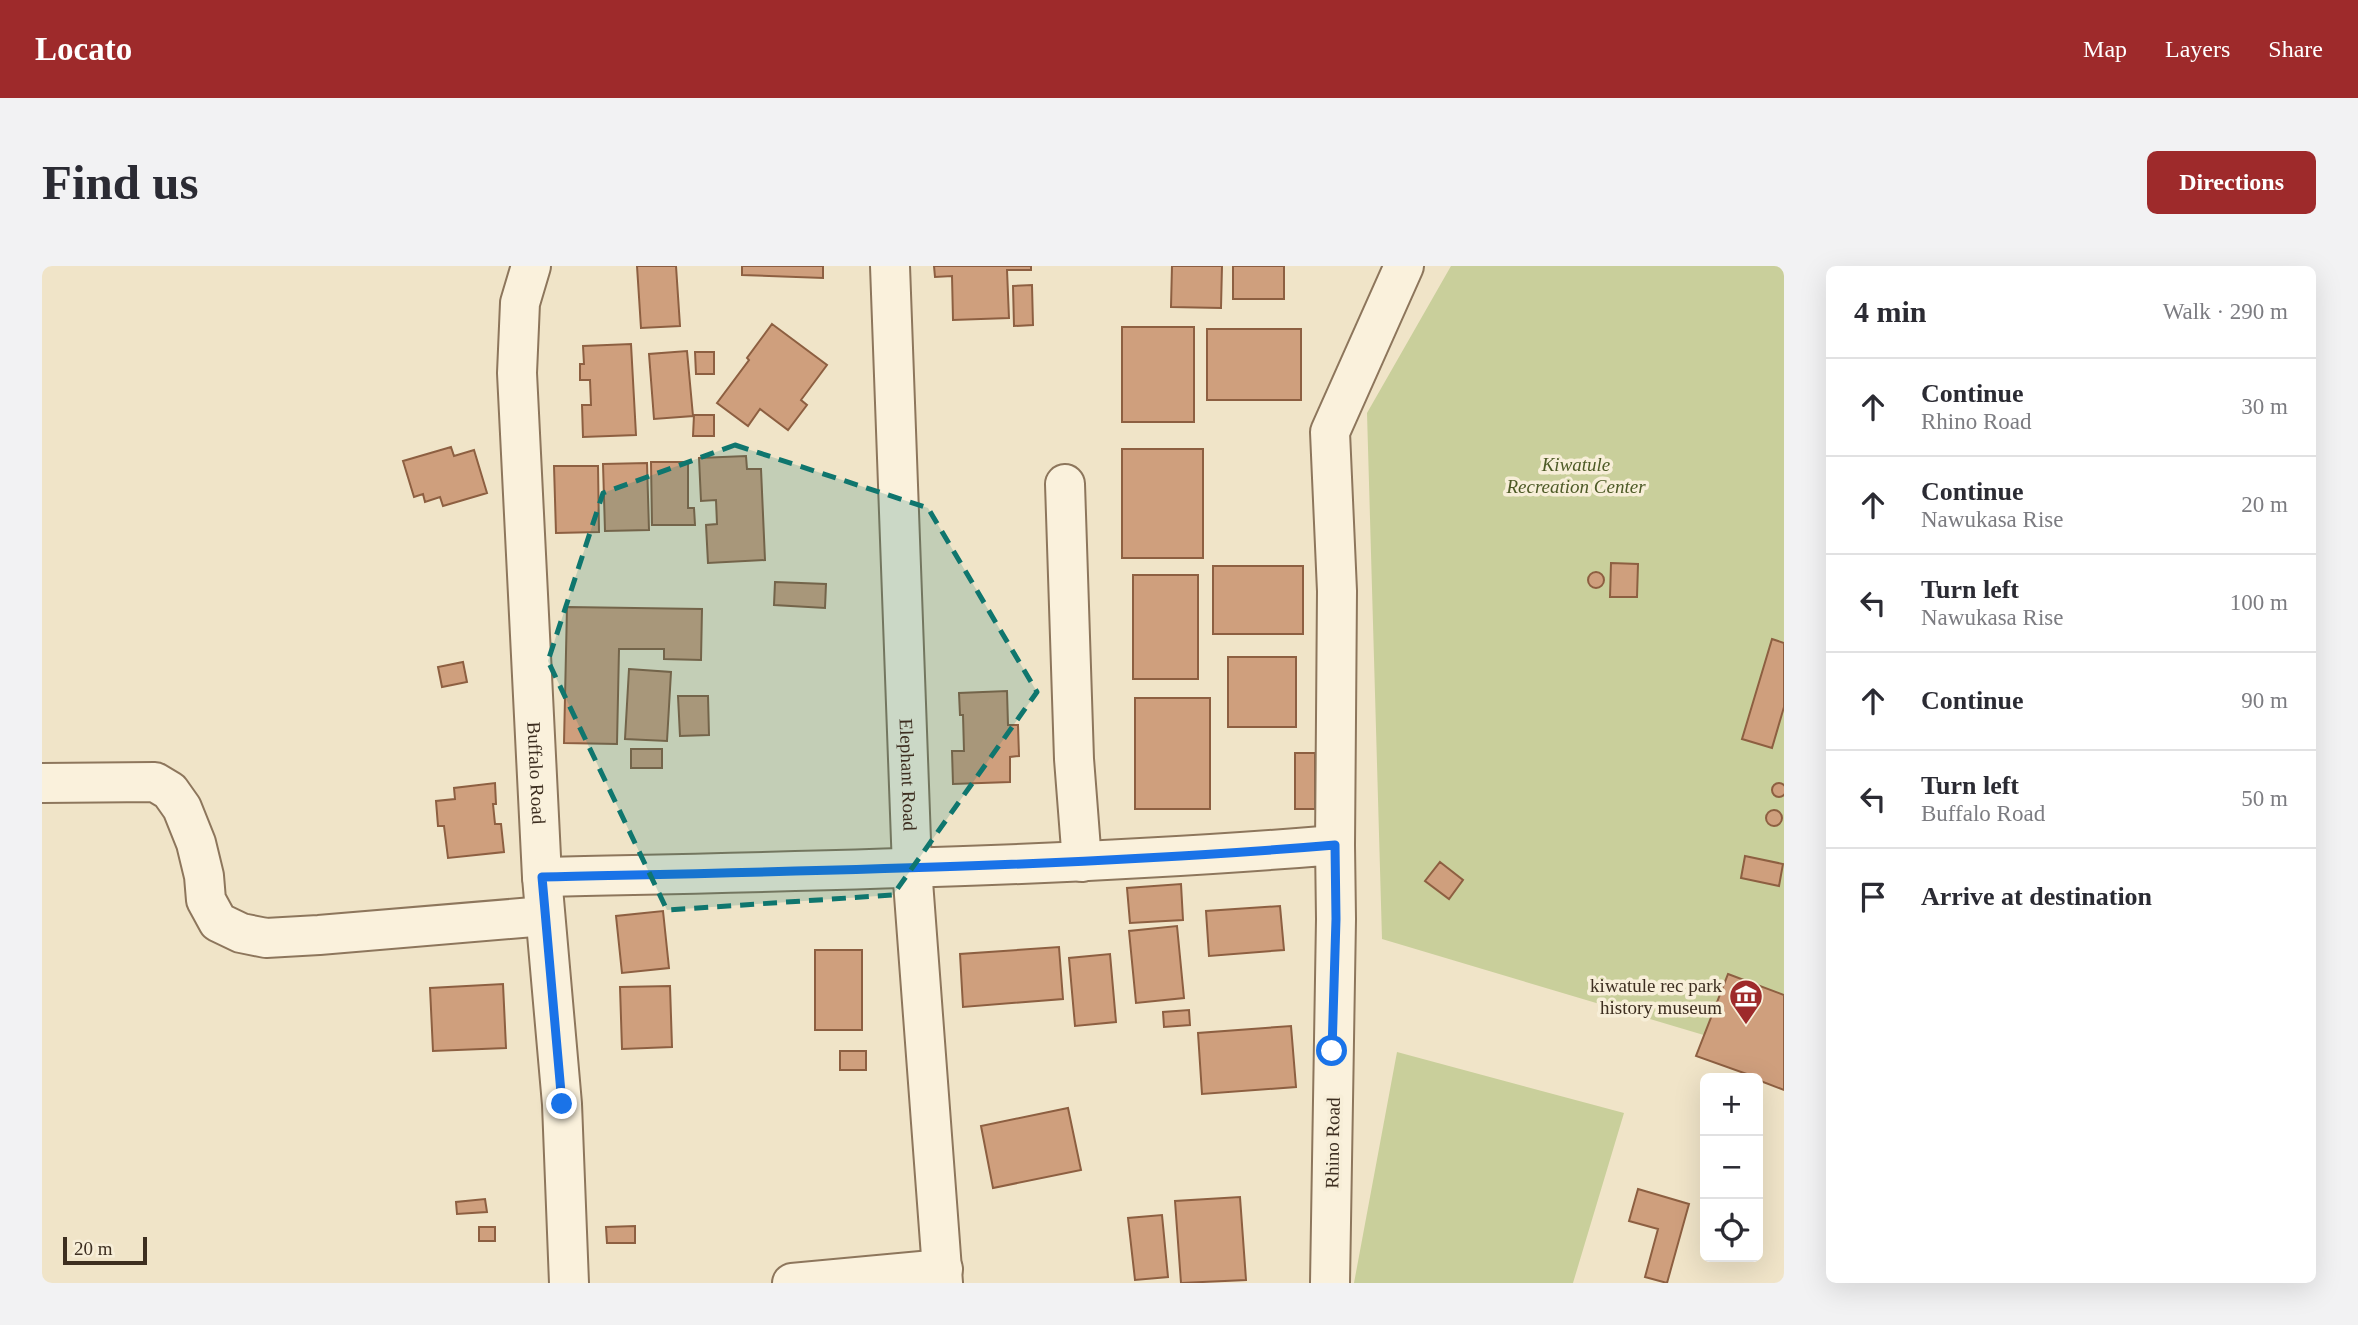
<!DOCTYPE html>
<html lang="en">
<head>
<meta charset="utf-8">
<style>
  body { margin:0; font-family:"Times New Roman",serif; background:#f2f2f3; color:#2b2b33 }
  .controls { position:absolute; right:21px; bottom:21px; display:grid; overflow:hidden; border-radius:10px; box-shadow:0 7px 28px #0002 }
  .controls button { width:63px; height:63px; display:grid; place-items:center; padding:0; border:0; border-bottom:2px solid #e1e1e2; background:#fff; color:#2b2b33; font:35px sans-serif }
  .scale { position:absolute; left:21px; bottom:18px; width:84px; box-sizing:border-box; padding-left:7px; border:4px solid #3d2e20; border-top:0; font-size:19px; line-height:24px; white-space:nowrap; color:#3d2e20; -webkit-text-stroke:5px #f7eed8; paint-order:stroke }
  .stop { position:absolute; width:21px; height:21px; margin:-16px; border:5px solid #1a73e8; border-radius:50%; background:#fff }
  .stop.end { background:#1a73e8; border-color:#fff; box-shadow:0 2px 7px #0008 }
  .list { margin:0; padding:0; list-style:none }
  h2 { display:flex; justify-content:space-between; align-items:center; height:91px; margin:0; padding:0 28px; font-size:30px }
  h2 small { font-size:23px; font-weight:400; color:#7c7c81 }
  .list li { display:grid; grid-template-columns:46px 1fr auto; gap:21px; align-items:center; box-sizing:border-box; height:98px; padding:0 28px; border-top:2px solid #e1e1e2 }
  .list b { display:block; font-size:26px; white-space:nowrap }
  .list p { margin:0; font-size:23px; white-space:nowrap; color:#7c7c81 }
  .list em { font-size:23px; font-style:normal; color:#7c7c81 }
  .icon { flex:none; width:38px; height:38px; fill:none; stroke:currentColor; stroke-width:2; stroke-linecap:round; stroke-linejoin:round }
  .map { position:relative; flex:none; width:1742px; height:1017px; overflow:hidden; border-radius:10px }
  header { display:flex; align-items:center; gap:42px; box-sizing:border-box; height:98px; padding:0 35px; background:#9e2a2b; color:#fff }
  header strong { font-size:33px }
  nav { display:flex; gap:38px; margin-inline-start:auto; font-size:24px }
  .intro { display:flex; align-items:center; justify-content:space-between; box-sizing:border-box; height:168px; padding:0 42px }
  h1 { margin:0; font-size:49px }
  .button { padding:18px 32px; border-radius:10px; background:#9e2a2b; color:#fff; font-size:24px; font-weight:700 }
  main { display:flex; gap:42px; padding:0 42px }
  aside { flex:1; background:#fff; border-radius:10px; box-shadow:0 7px 28px #0002 }
  .map>svg:first-child { display:block }
  .green { fill:#c9cf9b }
  .building { fill:#cf9f7d; stroke:#8d5f41; stroke-width:2 }
  .lines { fill:none; stroke-linecap:round; stroke-linejoin:round }
  .minor-casing { stroke:#8d765c; stroke-width:42 }
  .minor { stroke:#faf1dc; stroke-width:38 }
  .route { stroke:#1a73e8; stroke-width:9 }
  .marked { fill:#0f766e; fill-opacity:0.2; stroke:#0f766e; stroke-width:5; stroke-dasharray:14 9; stroke-linejoin:round }
  .labels { text-anchor:middle; stroke-width:7; stroke-linejoin:round; paint-order:stroke }
  .park-label { font-size:19px; font-style:italic; fill:#4d5a26; stroke:#f7eed8 }
  .street-label { font-size:19px; fill:#3d2e20; stroke:#f7eed8 }
  .poi-label { font-size:19px; fill:#3d2e20; stroke:#f7eed8; text-anchor:end }
</style>
</head>
<body>
<header>
<strong>Locato</strong>
<nav><a>Map</a><a>Layers</a><a>Share</a></nav>
</header>
<div class="intro"><h1>Find us</h1><a class="button">Directions</a></div>
<main>
<div class="map">
<svg width="1742" height="1017" viewBox="0 0 1742 1017">
  <rect width="100%" height="100%" fill="#f0e4c8"/>
  <path class="green" d="M 1409,0 L 1742,0 L 1742,793 L 1340,673 L 1325,147 Z
    M 1355,786 L 1582,847 L 1531,1017 L 1312,1017 Z"/>
  <path class="building" d="M 595,0 L 634,0 L 638,60 L 599,62 Z
    M 700,0 L 781,0 L 781,12 L 700,9 Z
    M 892,0 L 989,0 L 989,4 L 965,4 L 967,52 L 911,54 L 910,10 L 893,11 Z
    M 1130,0 L 1180,0 L 1179,42 L 1129,41 Z
    M 1191,0 L 1242,0 L 1242,33 L 1191,33 Z
    M 990,19 L 991,59 L 972,60 L 971,20 Z
    M 730,58 L 785,99 L 759,134 L 765,139 L 746,164 L 718,143 L 706,160 L 675,137 L 707,94 L 705,92 Z
    M 1080,61 L 1152,61 L 1152,156 L 1080,156 Z
    M 1165,63 L 1259,63 L 1259,134 L 1165,134 Z
    M 589,78 L 594,169 L 541,171 L 540,139 L 549,139 L 548,114 L 538,114 L 538,98 L 542,98 L 541,80 Z
    M 645,85 L 651,150 L 612,153 L 607,88 Z
    M 653,86 L 672,86 L 672,108 L 654,108 Z
    M 652,149 L 672,149 L 672,170 L 651,170 Z
    M 409,181 L 412,190 L 432,184 L 445,227 L 401,240 L 398,231 L 383,236 L 381,228 L 372,231 L 361,195 Z
    M 1080,183 L 1161,183 L 1161,292 L 1080,292 Z
    M 704,190 L 705,203 L 719,203 L 723,294 L 666,297 L 664,259 L 675,258 L 674,234 L 659,235 L 657,192 Z
    M 609,196 L 646,196 L 646,242 L 652,242 L 653,259 L 610,259 Z
    M 605,197 L 607,264 L 563,265 L 561,198 Z
    M 512,200 L 556,200 L 557,266 L 514,267 Z
    M 1569,297 L 1596,298 L 1595,331 L 1568,331 Z
    M 1171,300 L 1261,300 L 1261,368 L 1171,368 Z
    M1546 314a8 8 0 1 1 16 0a8 8 0 1 1-16 0Z
    M 1091,309 L 1156,309 L 1156,413 L 1091,413 Z
    M 733,316 L 784,318 L 783,342 L 732,339 Z
    M 525,341 L 660,343 L 659,394 L 622,393 L 622,383 L 577,383 L 575,478 L 522,477 Z
    M 1730,373 L 1742,377 L 1742,441 L 1730,482 L 1700,473 Z
    M 1186,391 L 1254,391 L 1254,461 L 1186,461 Z
    M 421,396 L 425,416 L 400,421 L 396,401 Z
    M 587,403 L 629,406 L 625,475 L 583,473 Z
    M 965,425 L 966,459 L 976,459 L 977,490 L 968,491 L 968,516 L 911,518 L 910,485 L 922,485 L 921,449 L 918,449 L 917,427 Z
    M 636,430 L 666,430 L 667,469 L 638,470 Z
    M 1093,432 L 1168,432 L 1168,543 L 1093,543 Z
    M 589,483 L 620,483 L 620,502 L 589,502 Z
    M 1253,487 L 1273,487 L 1273,543 L 1253,543 Z
    M 453,517 L 454,538 L 451,538 L 453,558 L 459,558 L 462,586 L 406,592 L 402,560 L 396,560 L 394,535 L 413,533 L 412,522 Z
    M1730 524a7 7 0 1 1 14 0a7 7 0 1 1-14 0Z
    M1724 552a8 8 0 1 1 16 0a8 8 0 1 1-16 0Z
    M 1703,590 L 1741,598 L 1737,620 L 1699,612 Z
    M 1398,596 L 1421,614 L 1407,633 L 1383,615 Z
    M 1139,618 L 1141,654 L 1088,657 L 1085,622 Z
    M 1238,640 L 1242,684 L 1167,690 L 1164,645 Z
    M 621,645 L 627,702 L 580,707 L 574,650 Z
    M 1135,660 L 1142,732 L 1094,737 L 1087,665 Z
    M 1017,681 L 1021,733 L 921,741 L 918,688 Z
    M 773,684 L 820,684 L 820,764 L 773,764 Z
    M 1068,688 L 1074,756 L 1033,760 L 1027,692 Z
    M 1686,708 L 1742,729 L 1742,824 L 1716,814 L 1716,812 L 1654,790 Z
    M 461,718 L 464,782 L 391,785 L 388,722 Z
    M 628,720 L 630,781 L 580,783 L 578,721 Z
    M 1147,744 L 1148,759 L 1122,761 L 1121,746 Z
    M 1249,760 L 1254,821 L 1160,828 L 1156,767 Z
    M 798,785 L 824,785 L 824,804 L 798,804 Z
    M 1026,842 L 1039,904 L 951,922 L 939,860 Z
    M 1596,923 L 1647,938 L 1625,1017 L 1603,1011 L 1616,963 L 1587,955 Z
    M 1198,931 L 1204,1014 L 1139,1017 L 1133,935 Z
    M 443,933 L 445,946 L 415,948 L 414,936 Z
    M 1120,949 L 1126,1011 L 1093,1014 L 1086,952 Z
    M 593,960 L 593,977 L 565,977 L 564,961 Z
    M 437,961 L 453,961 L 453,975 L 437,975 Z"/>
  <g class="lines">
    <g class="minor-casing">
      <g id="minor">
        <path id="s1" d="M 489,0 L 478,37 L 475,107 L 500,611 L 520,838 L 527,1017"/>
        <path id="s2" d="M 848,0 L 870,602 L 901,1017"/>
        <path d="M 1023,218 L 1032,493 L 1040,596"/>
        <path d="M 0,517 L 113,516 L 128,525 L 140,542 L 154,577 L 162,610 L 164,634 L 176,656 L 199,667 L 224,672 L 277,669 L 503,650"/>
        <path d="M 1293,579 L 1295,325 L 1288,166 L 1362,0"/>
        <path d="M 500,611 C 765,605 1029,601 1293,579 L 1294,653 L 1288,1017"/>
        <path d="M 750,1017 L 901,1003"/>
      </g>
    </g>
    <use href="#minor" class="minor"/>
  </g>
  <g class="lines">
    <path class="route" d="M 520,838 L 500,611 C 765,605 1030,601 1293,579 L 1294,653 L 1290,785"/>
  </g>
  <path class="marked" d="M 693,179 L 886,242 L 995,426 L 851,629 L 625,644 L 506,395 L 561,227 Z"/>
  <defs>
    <g id="museum-pin" transform="scale(1.75)"><path d="M0 17L-7.5 6A9.5 9.5 0 1 1 7.5 6Z" fill="#9e2a2b" stroke="#f7eed8"/><path d="M0-6L6-3V-2H-6V-3ZM-5-1h2V3h-2ZM-1-1h2V3h-2ZM3-1h2V3H3ZM-6 4H6V6H-6Z" fill="#fff"/></g>
  </defs>
  <g fill-rule="evenodd">
    <use href="#museum-pin" x="1704" y="730"/>
  </g>
  <g class="labels">
    <g class="park-label">
      <text x="1534" y="205">Kiwatule<tspan x="1534" dy="22">Recreation Center</tspan></text>
    </g>
    <g class="street-label">
      <text dy="7" stroke="none"><textPath href="#s1" startOffset="509">Buffalo Road</textPath></text>
      <text dy="7" stroke="none"><textPath href="#s2" startOffset="509">Elephant Road</textPath></text>
      <text transform="translate(1290 877) rotate(-89)" y="7">Rhino Road</text>
    </g>
    <g class="poi-label">
      <text x="1680" y="726">kiwatule rec park<tspan x="1680" dy="22">history museum</tspan></text>
    </g>
  </g>
</svg>
<div class="controls">
<button>+</button>
<button>−</button>
<button><svg class="icon" aria-label="locate" viewBox="0 0 24 24"><circle cx="12" cy="12" r="6"/><path d="M12 2v4M12 18v4M2 12h4M18 12h4"/></svg></button>
</div>
<div class="scale">20 m</div>
<div class="stop" style="left:1290px;top:785px"></div>
<div class="stop end" style="left:520px;top:838px"></div>
</div>
<aside>
<h2>4 min<small>Walk · 290 m</small></h2>
<ul class="list">
<li><svg class="icon" aria-label="ahead" viewBox="0 0 24 24"><path d="M12 20V5M6 11l6-6 6 6"/></svg><div><b>Continue</b><p>Rhino Road</p></div><em>30 m</em></li>
<li><svg class="icon" aria-label="ahead" viewBox="0 0 24 24"><path d="M12 20V5M6 11l6-6 6 6"/></svg><div><b>Continue</b><p>Nawukasa Rise</p></div><em>20 m</em></li>
<li><svg class="icon" aria-label="left" viewBox="0 0 24 24"><path d="M17 20v-9H6M10 6l-5 5 5 5"/></svg><div><b>Turn left</b><p>Nawukasa Rise</p></div><em>100 m</em></li>
<li><svg class="icon" aria-label="ahead" viewBox="0 0 24 24"><path d="M12 20V5M6 11l6-6 6 6"/></svg><div><b>Continue</b></div><em>90 m</em></li>
<li><svg class="icon" aria-label="left" viewBox="0 0 24 24"><path d="M17 20v-9H6M10 6l-5 5 5 5"/></svg><div><b>Turn left</b><p>Buffalo Road</p></div><em>50 m</em></li>
<li><svg class="icon" aria-label="arrive" viewBox="0 0 24 24"><path d="M6 21V4h12l-3 4 3 4H6"/></svg><div><b>Arrive at destination</b></div></li>
</ul>
</aside>
</main>
</body>
</html>
